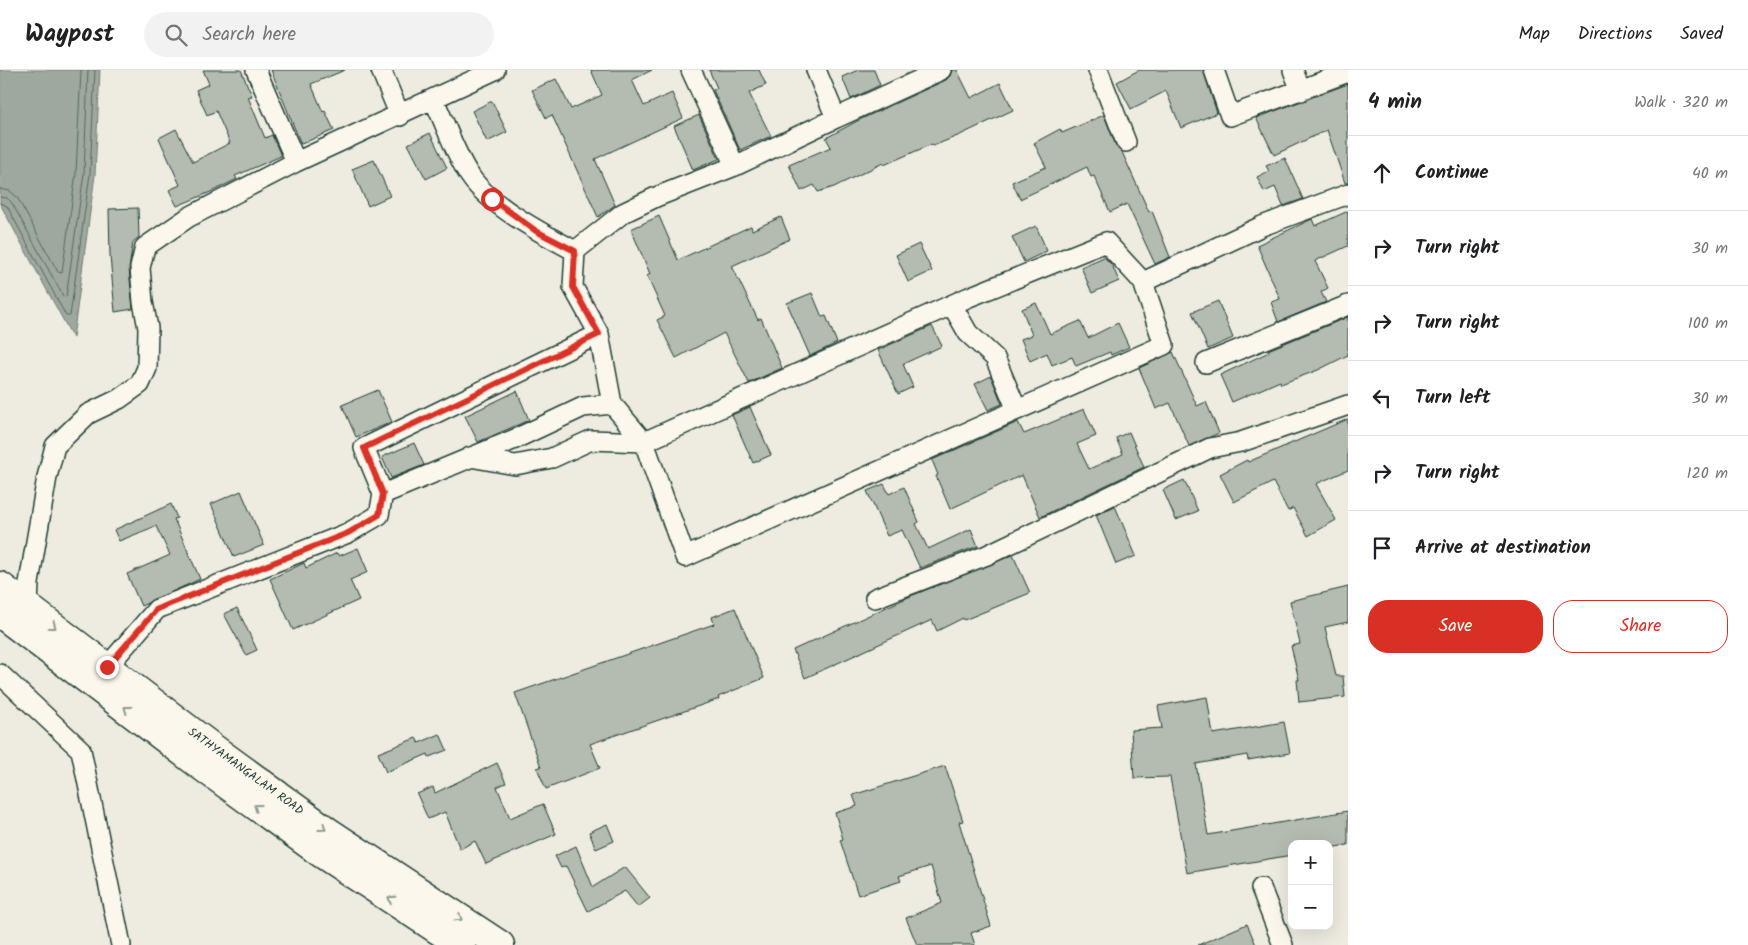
<!DOCTYPE html>
<html lang="en">
<head>
<meta charset="utf-8">
<style>
  body { margin:0; font-family:Kalam,sans-serif; background:#f2f2f2; color:#202124 }
  .controls { position:absolute; right:15px; bottom:15px; display:grid; overflow:hidden; border-radius:10px; box-shadow:0 5px 20px #0002 }
  .controls button { width:45px; height:45px; display:grid; place-items:center; padding:0; border:0; border-bottom:1px solid #e0e0e0; background:#fff; color:#202124; font:25px sans-serif }
  .stop { position:absolute; width:15px; height:15px; margin:-11px; border:4px solid #d93025; border-radius:50%; background:#fff }
  .stop.end { background:#d93025; border-color:#fff; box-shadow:0 1px 5px #0008 }
  .list { margin:0; padding:0; list-style:none }
  h2 { display:flex; justify-content:space-between; align-items:center; height:65px; margin:0; padding:0 20px; font-size:21px }
  h2 small { font-size:16px; font-weight:400; color:#757577 }
  .list li { display:grid; grid-template-columns:32px 1fr auto; gap:15px; align-items:center; box-sizing:border-box; height:75px; padding:0 20px; border-top:1px solid #e0e0e0 }
  .list b { display:block; font-size:19px; white-space:nowrap }
  .list em { font-size:16px; font-style:normal; color:#757577 }
  .actions { display:flex; gap:10px; padding:15px 20px }
  .actions a { flex:1; padding:11px 0; border:1px solid #d93025; border-radius:20px; text-align:center; font-size:18px; color:#d93025 }
  .actions .main { background:#d93025; color:#fff }
  .icon { flex:none; width:28px; height:28px; fill:none; stroke:currentColor; stroke-width:2; stroke-linecap:round; stroke-linejoin:round }
  .map { position:relative; flex:none; width:1348px; height:875px; overflow:hidden }
  header { display:flex; align-items:center; gap:30px; box-sizing:border-box; height:70px; padding:0 25px; background:#fff; border-bottom:1px solid #e0e0e0 }
  header strong { font-size:24px }
  nav { display:flex; gap:28px; margin-inline-start:auto; font-size:18px }
  .search { width:350px; height:45px; background:#f2f2f2; display:flex; align-items:center; gap:12px; box-sizing:border-box; padding:0 18px; border-radius:28px; color:#757577; font-size:19px }
  main { display:flex }
  aside { flex:1; background:#fff }
  .map>svg:first-child { display:block }
  .water { fill:#9fa89f; stroke:#6c7d74 }
  .lines { fill:none; stroke-linecap:round; stroke-linejoin:round }
  .shore { stroke:#52685f; stroke-width:1 }
  .building { fill:#b4bbb0; stroke:#1f3d34 }
  .minor-casing { stroke:#1f3d34; stroke-width:22 }
  .highway-casing { stroke:#1f3d34; stroke-width:31 }
  .minor { stroke:#fbf7ec; stroke-width:19 }
  .highway { stroke:#fbf7ec; stroke-width:28 }
  .oneway { stroke:#8d9a90 }
  .route { stroke:#d93025; stroke-width:6 }
  .labels { text-anchor:middle; stroke-width:5; stroke-linejoin:round; paint-order:stroke }
  .street-label { font-size:12px; fill:#1f3d34; stroke:#fbf7ec }
</style>
</head>
<body>
<header>
<strong>Waypost</strong>
<div class="search"><svg class="icon" aria-label="search" viewBox="0 0 24 24"><circle cx="10" cy="10" r="6"/><path d="M15 15l6 6"/></svg>Search here</div>
<nav><a>Map</a><a>Directions</a><a>Saved</a></nav>
</header>
<main>
<div class="map">
<svg width="1348" height="875" viewBox="0 0 1348 875">
  <rect width="100%" height="100%" fill="#eeece1"/>
  <filter id="ink" filterUnits="userSpaceOnUse"><feTurbulence type="fractalNoise" baseFrequency=".02" numOctaves="2"/><feDisplacementMap in="SourceGraphic" scale="10" xChannelSelector="R" yChannelSelector="G"/><feConvolveMatrix kernelMatrix="1 2 1 2 8 2 1 2 1" color-interpolation-filters="sRGB"/></filter>
  <g filter="url(#ink)">
    <path class="water" d="M 0,0 L 100,0 L 95,105 L 73,268 L 0,134 Z"/>
    <g class="lines">
      <path class="shore" d="M 0,119 L 10,121 L 17,127 L 58,202 L 62,203 L 76,103 L 81,0
        M 0,127 L 7,128 L 12,133 L 63,226 L 66,227 L 84,104 L 88,0
        M 0,133 L 7,136 L 66,246 L 70,246 L 90,104 L 95,0"/>
    </g>
    <path class="building" d="M 203,0 L 241,0 L 252,26 L 248,27 L 265,68 L 272,65 L 281,86 L 235,106 L 237,109 L 213,121 L 177,136 L 169,120 L 180,115 L 159,68 L 176,59 L 193,92 L 230,73 L 216,41 L 207,45 L 196,20 L 209,14 Z
      M 271,0 L 345,0 L 311,14 L 323,42 L 325,41 L 334,60 L 301,74 Z
      M 591,0 L 652,0 L 632,10 L 644,36 L 672,23 L 683,48 L 595,89 L 615,135 L 598,147 L 552,45 L 546,48 L 532,20 L 556,9 L 571,39 L 602,25 Z
      M 709,0 L 759,0 L 766,15 L 749,23 L 771,66 L 740,80 L 713,20 L 717,18 Z
      M 858,0 L 874,0 L 880,15 L 851,29 L 842,7 Z
      M 952,0 L 957,0 L 971,28 L 1000,13 L 1013,40 L 960,65 L 933,76 L 932,74 L 884,95 L 883,93 L 834,117 L 818,122 L 814,115 L 801,121 L 789,95 L 831,77 L 826,68 L 859,50 L 946,10 L 950,6 Z
      M 1139,0 L 1203,0 L 1217,43 L 1181,58 L 1166,21 L 1131,39 L 1117,12 Z
      M 1348,14 L 1348,113 L 1345,113 L 1327,60 L 1274,85 L 1256,48 Z
      M 492,31 L 507,62 L 487,72 L 472,41 Z
      M 699,45 L 719,89 L 693,100 L 674,56 Z
      M 1104,45 L 1116,76 L 1122,82 L 1149,142 L 1152,141 L 1170,187 L 1155,194 L 1127,134 L 1110,142 L 1094,106 L 1091,107 L 1087,97 L 1020,129 L 1012,112 L 1046,97 L 1034,73 L 1060,59 L 1062,63 Z
      M 430,63 L 447,98 L 426,109 L 408,74 Z
      M 1285,88 L 1303,129 L 1283,136 L 1275,117 L 1264,122 L 1257,107 L 1269,101 L 1266,96 Z
      M 374,90 L 390,126 L 368,136 L 352,99 Z
      M 138,138 L 139,167 L 133,172 L 129,199 L 133,239 L 115,242 L 110,186 L 109,139 Z
      M 1348,141 L 1348,176 L 1315,191 L 1328,218 L 1321,222 L 1326,232 L 1278,252 L 1271,232 L 1280,229 L 1257,175 L 1312,149 L 1315,156 Z
      M 659,146 L 678,190 L 751,156 L 752,160 L 781,147 L 790,169 L 732,196 L 758,250 L 761,248 L 782,298 L 749,313 L 724,263 L 676,288 L 657,250 L 665,246 L 647,206 L 650,204 L 631,159 Z
      M 1036,156 L 1047,181 L 1024,192 L 1012,167 Z
      M 919,174 L 932,201 L 908,212 L 896,185 Z
      M 1104,187 L 1112,195 L 1119,211 L 1092,223 L 1081,197 Z
      M 812,223 L 822,247 L 826,246 L 837,273 L 810,286 L 787,233 Z
      M 1218,231 L 1233,268 L 1208,279 L 1192,242 Z
      M 1036,233 L 1050,264 L 1080,251 L 1088,268 L 1118,253 L 1129,277 L 1111,285 L 1110,282 L 1076,296 L 1072,287 L 1052,295 L 1047,283 L 1030,291 L 1021,269 L 1032,265 L 1022,239 Z
      M 1348,247 L 1348,285 L 1318,300 L 1281,314 L 1280,311 L 1232,332 L 1220,305 L 1269,282 L 1268,280 Z
      M 932,256 L 942,276 L 903,294 L 913,317 L 898,324 L 878,280 Z
      M 1173,282 L 1197,336 L 1206,332 L 1219,363 L 1189,376 L 1170,333 L 1156,339 L 1139,298 Z
      M 991,306 L 1002,334 L 988,340 L 975,314 Z
      M 378,320 L 392,352 L 356,367 L 342,335 Z
      M 517,321 L 529,350 L 478,372 L 465,346 Z
      M 750,337 L 771,385 L 753,393 L 732,345 Z
      M 1084,339 L 1096,366 L 1077,374 L 1089,399 L 1123,384 L 1116,368 L 1129,362 L 1144,397 L 1040,447 L 1022,405 L 950,439 L 936,406 L 938,405 L 932,390 L 1018,352 L 1024,364 Z
      M 1348,349 L 1348,400 L 1316,414 L 1336,450 L 1308,466 L 1293,438 L 1288,441 L 1273,412 L 1234,432 L 1220,404 L 1247,390 L 1248,392 Z
      M 414,373 L 424,395 L 391,408 L 382,387 Z
      M 1184,410 L 1198,441 L 1176,450 L 1163,420 Z
      M 884,414 L 889,424 L 904,417 L 919,452 L 916,454 L 928,479 L 971,459 L 978,476 L 920,498 L 902,460 L 887,466 L 867,421 Z
      M 241,421 L 264,475 L 234,487 L 211,434 Z
      M 171,434 L 177,448 L 174,449 L 200,509 L 141,536 L 127,504 L 170,485 L 156,456 L 119,471 L 114,460 Z
      M 1115,436 L 1136,486 L 1116,494 L 1096,445 Z
      M 358,478 L 368,502 L 350,510 L 359,530 L 293,560 L 270,509 L 304,493 L 306,498 L 337,483 L 339,486 Z
      M 1013,485 L 1030,523 L 964,550 L 963,548 L 937,561 L 932,550 L 805,608 L 793,580 L 913,525 Z
      M 1348,517 L 1348,552 L 1325,557 L 1336,606 L 1343,606 L 1345,627 L 1299,632 L 1297,610 L 1299,610 L 1291,576 L 1300,574 L 1290,531 Z
      M 237,538 L 257,580 L 246,585 L 224,544 Z
      M 735,538 L 764,608 L 718,627 L 719,629 L 590,674 L 600,698 L 546,719 L 537,698 L 541,697 L 515,623 L 714,554 L 712,547 Z
      M 1207,627 L 1213,664 L 1284,652 L 1290,683 L 1248,690 L 1247,685 L 1196,694 L 1208,765 L 1348,741 L 1348,775 L 1329,778 L 1329,774 L 1292,774 L 1292,785 L 1187,803 L 1170,707 L 1134,708 L 1131,660 L 1162,658 L 1158,636 Z
      M 440,664 L 447,680 L 429,687 L 428,684 L 386,702 L 378,683 L 416,668 L 419,673 Z
      M 497,693 L 506,713 L 497,717 L 510,748 L 543,734 L 556,764 L 486,794 L 475,771 L 460,779 L 445,742 L 428,749 L 417,724 L 433,717 L 435,723 Z
      M 945,696 L 963,751 L 959,752 L 991,856 L 971,863 L 975,875 L 917,875 L 906,848 L 942,833 L 931,796 L 899,806 L 901,811 L 858,825 L 840,770 L 843,769 L 835,743 L 857,736 L 853,725 Z
      M 607,754 L 614,771 L 596,779 L 589,762 Z
      M 576,776 L 593,817 L 625,797 L 650,828 L 638,837 L 625,821 L 588,841 L 566,796 L 561,798 L 555,786 Z
      M 1247,854 L 1256,875 L 1198,875 Z"/>
    <g class="lines">
      <g class="minor-casing">
        <path id="minor" d="M 256,0 L 296,92
          M 381,0 L 400,46
          M 691,0 L 735,96
          M 816,0 L 836,48 L 941,0
          M 1098,0 L 1126,72
          M 1214,0 L 1230,46 L 1348,2
          M 1293,0 L 1301,21
          M 434,30 C 445,53 456,86 470,106 C 490,136 543,164 575,181
          M 1143,212 L 1262,156 L 1348,124
          M 952,235 L 968,263 L 995,288 L 1017,340
          M 1206,293 L 1348,235
          M 470,387 L 515,395 L 552,388 L 591,370 L 644,372 L 969,227 L 1106,172 L 1143,212 L 1164,275 L 685,487 L 644,372 L 612,334 L 599,264 L 573,217 L 575,181 L 623,143 L 656,127 L 735,96 L 836,48
          M 383,424 L 515,369 L 583,337 L 612,334
          M 875,528 L 987,485 L 1210,378 L 1241,372 L 1348,335
          M 28,537 L 29,513 L 47,407 L 55,376 L 88,344 L 119,329 L 140,314 L 147,298 L 148,258 L 143,232 L 140,198 L 145,177 L 189,147 L 296,92 L 495,0
          M 107,597 L 157,539 L 348,463 L 379,445 L 383,424 L 364,378 L 599,264
          M 0,604 L 81,680 L 121,875
          M 1261,818 L 1283,875"/>
      </g>
      <g class="highway-casing">
        <path id="highway" d="M 0,516 L 213,678 L 330,763 L 500,875
          M 0,543 L 200,695 L 318,781 L 461,875"/>
      </g>
      <use href="#minor" class="minor"/>
      <use href="#highway" class="highway"/>
    </g>
    <defs><path id="oneway-chevron" d="M-2-3.5L2.5 0L-2 3.5" fill="none" stroke-width="1.6" stroke-linecap="round" stroke-linejoin="round" transform="scale(1.25)"/></defs>
    <g class="oneway">
      <use href="#oneway-chevron" transform="translate(53 556) rotate(37)"/>
      <use href="#oneway-chevron" transform="translate(127 639) rotate(-143)"/>
      <use href="#oneway-chevron" transform="translate(257 737) rotate(-144)"/>
      <use href="#oneway-chevron" transform="translate(323 758) rotate(36)"/>
      <use href="#oneway-chevron" transform="translate(391 829) rotate(-147)"/>
      <use href="#oneway-chevron" transform="translate(459 848) rotate(33)"/>
    </g>
  </g>
  <g class="lines" filter="url(#ink)">
    <path class="route" d="M 107,597 L 157,539 L 348,463 L 379,445 L 383,424 L 364,378 L 599,264 L 573,217 L 575,181 L 536,161 L 492,129"/>
  </g>
  <g class="labels">
    <g class="street-label">
      <text transform="translate(246 701) rotate(36)" y="4">SATHYAMANGALAM ROAD</text>
    </g>
  </g>
</svg>
<div class="controls">
<button>+</button>
<button>−</button>
</div>
<div class="stop" style="left:492px;top:129px"></div>
<div class="stop end" style="left:107px;top:597px"></div>
</div>
<aside>
<h2>4 min<small>Walk · 320 m</small></h2>
<ul class="list">
<li><svg class="icon" aria-label="ahead" viewBox="0 0 24 24"><path d="M12 20V5M6 11l6-6 6 6"/></svg><div><b>Continue</b></div><em>40 m</em></li>
<li><svg class="icon" aria-label="right" viewBox="0 0 24 24"><path d="M7 20v-9h11M14 6l5 5-5 5"/></svg><div><b>Turn right</b></div><em>30 m</em></li>
<li><svg class="icon" aria-label="right" viewBox="0 0 24 24"><path d="M7 20v-9h11M14 6l5 5-5 5"/></svg><div><b>Turn right</b></div><em>100 m</em></li>
<li><svg class="icon" aria-label="left" viewBox="0 0 24 24"><path d="M17 20v-9H6M10 6l-5 5 5 5"/></svg><div><b>Turn left</b></div><em>30 m</em></li>
<li><svg class="icon" aria-label="right" viewBox="0 0 24 24"><path d="M7 20v-9h11M14 6l5 5-5 5"/></svg><div><b>Turn right</b></div><em>120 m</em></li>
<li><svg class="icon" aria-label="arrive" viewBox="0 0 24 24"><path d="M6 21V4h12l-3 4 3 4H6"/></svg><div><b>Arrive at destination</b></div></li>
</ul>
<div class="actions"><a class="main">Save</a><a>Share</a></div>
</aside>
</main>
</body>
</html>
